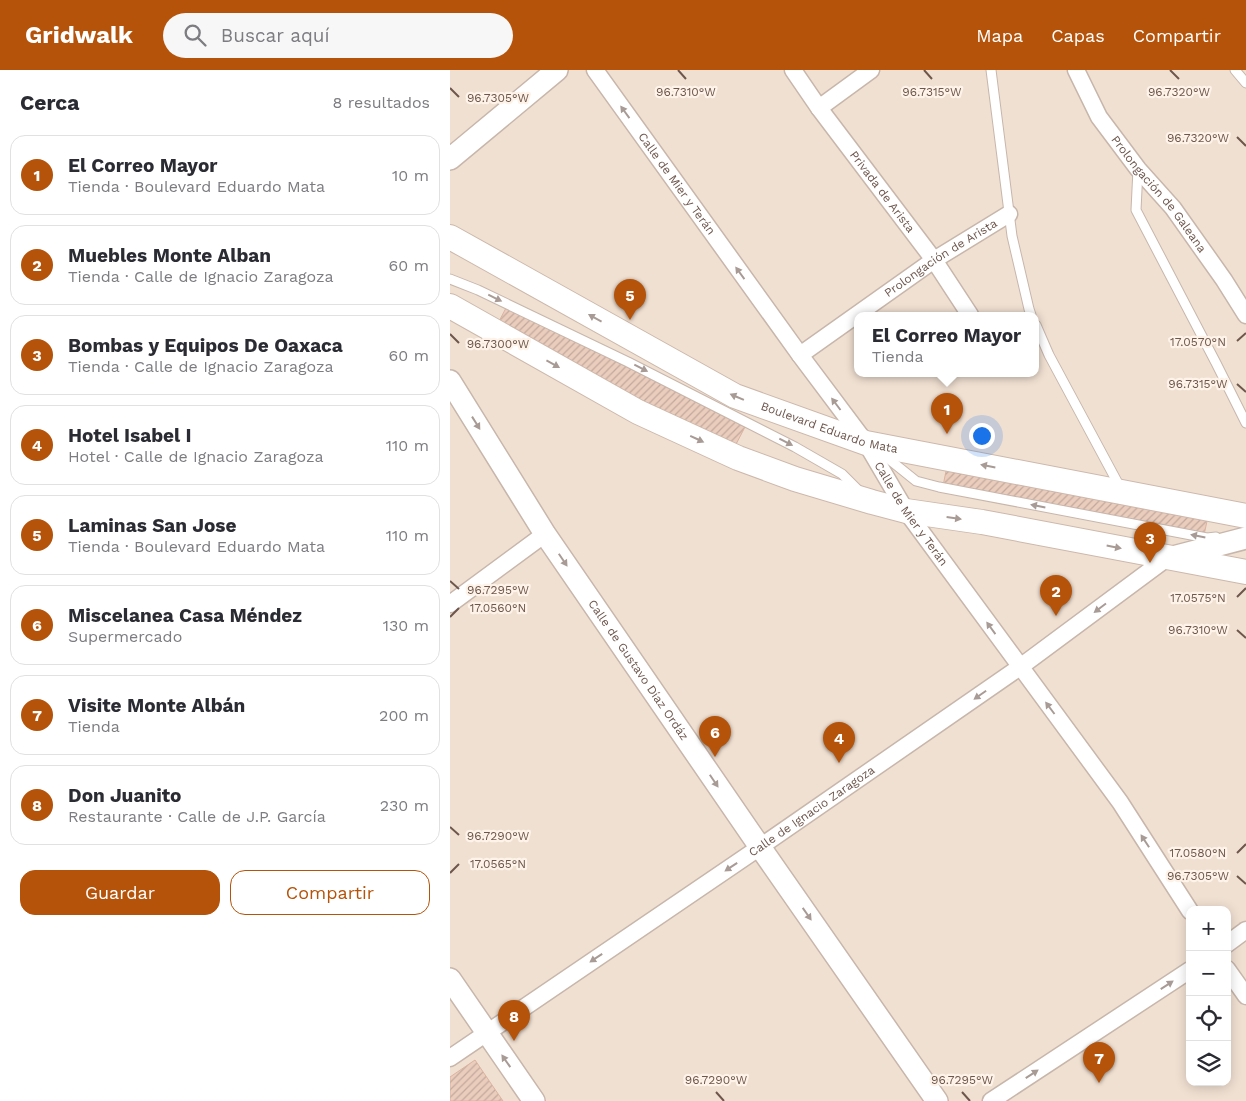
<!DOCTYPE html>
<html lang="es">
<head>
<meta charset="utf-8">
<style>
  body { margin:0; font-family:"Work Sans",sans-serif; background:#f7f7f7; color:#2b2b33 }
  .controls { position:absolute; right:15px; bottom:15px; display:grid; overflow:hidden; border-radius:10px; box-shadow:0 2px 12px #0003 }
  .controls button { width:45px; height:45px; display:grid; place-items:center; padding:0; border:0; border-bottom:1px solid #e1e1e2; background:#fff; color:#2b2b33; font:25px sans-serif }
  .you { position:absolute; left:531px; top:365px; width:18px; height:18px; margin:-12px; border:4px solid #fff; border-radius:50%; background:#1a73e8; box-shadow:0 0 0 8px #1a73e833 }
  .badge { display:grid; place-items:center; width:32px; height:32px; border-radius:50%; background:#b45309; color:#fff; font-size:16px; font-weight:700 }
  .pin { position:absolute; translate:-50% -41px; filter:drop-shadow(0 1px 2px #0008) }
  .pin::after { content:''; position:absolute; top:26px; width:18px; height:15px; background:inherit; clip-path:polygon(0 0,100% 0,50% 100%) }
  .popup { position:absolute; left:404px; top:242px; width:185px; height:65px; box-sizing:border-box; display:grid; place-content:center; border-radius:10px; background:#fff; filter:drop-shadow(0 1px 4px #0005); font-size:16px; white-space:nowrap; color:#7c7c81 }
  .popup b { font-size:19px; color:#2b2b33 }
  .popup::after { content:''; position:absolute; left:50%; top:100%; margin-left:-10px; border:10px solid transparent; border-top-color:#fff }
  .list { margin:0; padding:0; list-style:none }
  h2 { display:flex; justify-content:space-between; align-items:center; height:65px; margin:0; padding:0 20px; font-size:21px }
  h2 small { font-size:16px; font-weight:400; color:#7c7c81 }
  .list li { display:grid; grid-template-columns:32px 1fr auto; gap:15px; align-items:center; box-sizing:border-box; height:80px; margin:0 10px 10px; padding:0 10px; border:1px solid #e1e1e2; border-radius:15px }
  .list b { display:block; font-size:19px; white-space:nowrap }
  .list p { margin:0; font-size:16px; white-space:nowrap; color:#7c7c81 }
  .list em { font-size:16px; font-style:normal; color:#7c7c81 }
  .actions { display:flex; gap:10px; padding:15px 20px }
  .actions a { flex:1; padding:11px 0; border:1px solid #b45309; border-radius:15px; text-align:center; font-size:18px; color:#b45309 }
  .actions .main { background:#b45309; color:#fff }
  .icon { flex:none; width:28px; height:28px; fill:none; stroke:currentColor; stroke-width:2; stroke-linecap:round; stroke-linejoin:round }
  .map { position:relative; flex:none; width:796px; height:1031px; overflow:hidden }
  header { display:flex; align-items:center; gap:30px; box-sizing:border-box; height:70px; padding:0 25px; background:#b45309; color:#fff }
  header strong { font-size:24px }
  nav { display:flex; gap:28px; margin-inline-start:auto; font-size:18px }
  .search { width:350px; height:45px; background:#f7f7f7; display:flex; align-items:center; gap:12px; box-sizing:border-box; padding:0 18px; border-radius:28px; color:#7c7c81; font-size:19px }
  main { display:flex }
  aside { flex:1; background:#fff }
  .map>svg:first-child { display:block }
  .residential { fill:#f0e0d2; fill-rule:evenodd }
  .building { fill:url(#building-hatch); stroke:#dcb39f }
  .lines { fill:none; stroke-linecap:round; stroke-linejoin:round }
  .service-casing { stroke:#c8b6ab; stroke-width:11 }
  .minor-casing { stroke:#c8b6ab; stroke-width:19 }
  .tertiary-casing { stroke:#c8b6ab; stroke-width:24 }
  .secondary-casing { stroke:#cdb8ab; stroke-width:26 }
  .service { stroke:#fff; stroke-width:9 }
  .minor { stroke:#fff; stroke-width:16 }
  .tertiary { stroke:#fff; stroke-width:21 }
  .secondary { stroke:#fff; stroke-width:24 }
  .oneway { fill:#a89a94 }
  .ticks { fill:none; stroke:#6e564c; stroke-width:2 }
  .labels { text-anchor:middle; stroke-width:4.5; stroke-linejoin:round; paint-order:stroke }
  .street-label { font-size:12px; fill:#6e564c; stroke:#fdf3e8 }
  .ticks-label { font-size:12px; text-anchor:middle; fill:#6e564c; stroke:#fdf3e8; stroke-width:4.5; stroke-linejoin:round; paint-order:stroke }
</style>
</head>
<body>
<header>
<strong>Gridwalk</strong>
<div class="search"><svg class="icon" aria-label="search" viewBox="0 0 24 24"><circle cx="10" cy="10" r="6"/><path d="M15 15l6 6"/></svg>Buscar aquí</div>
<nav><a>Mapa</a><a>Capas</a><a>Compartir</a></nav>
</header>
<main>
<aside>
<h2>Cerca<small>8 resultados</small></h2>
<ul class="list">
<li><span class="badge">1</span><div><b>El Correo Mayor</b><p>Tienda · Boulevard Eduardo Mata</p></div><em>10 m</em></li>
<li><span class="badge">2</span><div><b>Muebles Monte Alban</b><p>Tienda · Calle de Ignacio Zaragoza</p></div><em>60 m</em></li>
<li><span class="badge">3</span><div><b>Bombas y Equipos De Oaxaca</b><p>Tienda · Calle de Ignacio Zaragoza</p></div><em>60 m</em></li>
<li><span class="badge">4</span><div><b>Hotel Isabel I</b><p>Hotel · Calle de Ignacio Zaragoza</p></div><em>110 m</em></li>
<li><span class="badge">5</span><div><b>Laminas San Jose</b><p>Tienda · Boulevard Eduardo Mata</p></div><em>110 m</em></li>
<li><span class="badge">6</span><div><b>Miscelanea Casa Méndez</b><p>Supermercado</p></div><em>130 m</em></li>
<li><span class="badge">7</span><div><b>Visite Monte Albán</b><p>Tienda</p></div><em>200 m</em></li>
<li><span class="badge">8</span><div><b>Don Juanito</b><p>Restaurante · Calle de J.P. García</p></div><em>230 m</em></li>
</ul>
<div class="actions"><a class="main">Guardar</a><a>Compartir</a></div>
</aside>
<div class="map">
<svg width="796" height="1031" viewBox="0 0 796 1031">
  <defs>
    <pattern id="building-hatch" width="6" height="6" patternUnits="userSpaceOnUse" patternTransform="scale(1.25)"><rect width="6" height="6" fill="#ebcdbd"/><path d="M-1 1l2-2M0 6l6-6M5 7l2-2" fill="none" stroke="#c3a99c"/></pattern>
  </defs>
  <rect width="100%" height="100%" fill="#f9efe2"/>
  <path class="residential" d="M 0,0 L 796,0 L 796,1031 L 0,1031 ZM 408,245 L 586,245 L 586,303 L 408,303 ZM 740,840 L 777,840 L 777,1012 L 740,1012 Z"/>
  <path class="building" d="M 57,236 L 295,357 L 283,380 L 45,259 Z
    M 498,391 L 759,442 L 754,465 L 493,416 Z
    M 25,990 L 42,1015 L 53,1031 L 0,1031 L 0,1007 Z"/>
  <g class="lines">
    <g class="service-casing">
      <path id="service" d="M 541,0 L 562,166 L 579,239 L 581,245
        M 785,0 L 796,13
        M 688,99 L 686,140 L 766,293 L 796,353
        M 0,209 L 28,220 L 178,292 L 345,377 L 392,404 L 409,421
        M 586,255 L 599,285 L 671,419
        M 430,382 L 466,411 L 489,417 L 757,468 L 766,467"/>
    </g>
    <g class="minor-casing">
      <g id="minor">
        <path id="s1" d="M 145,0 L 350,285 L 416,373 L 456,441 L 670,732 L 740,841"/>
        <path id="s2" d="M 343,0 L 369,38 L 484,190 L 520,245"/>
        <path id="s3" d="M 626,0 L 649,47 L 688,99 L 723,138 L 774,210 L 796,245"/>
        <path d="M 369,38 L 421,0"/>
        <path id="s4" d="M 350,285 L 484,190 L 559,144"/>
        <path d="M 0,534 L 95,464"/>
        <path d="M 777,874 L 796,860"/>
        <path d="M 777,899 L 796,926"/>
        <path id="s5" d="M 0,988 L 310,777 L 570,597 L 717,488"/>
        <path d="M 541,1031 L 740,900"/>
      </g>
    </g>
    <g class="tertiary-casing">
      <g id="tertiary">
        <path d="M 0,89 L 107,0"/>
        <path id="s6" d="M 0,311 L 95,464 L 310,777 L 487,1031"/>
        <path d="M 719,488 L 796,468"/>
        <path d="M 0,909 L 84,1031"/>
      </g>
    </g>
    <g class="secondary-casing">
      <g id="secondary">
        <path id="s7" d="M 0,167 L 285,326 L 416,373 L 796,446"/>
        <path d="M 0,236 L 188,342 L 288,388 L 345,409 L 422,432 L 456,441 L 532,452 L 796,502"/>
      </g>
    </g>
    <use href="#service" class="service"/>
    <use href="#minor" class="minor"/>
    <use href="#tertiary" class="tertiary"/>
    <use href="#secondary" class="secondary"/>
  </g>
  <defs><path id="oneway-solid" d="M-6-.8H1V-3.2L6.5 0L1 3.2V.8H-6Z" transform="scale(1.25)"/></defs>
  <g class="oneway">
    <use href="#oneway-solid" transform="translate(175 42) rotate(-126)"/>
    <use href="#oneway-solid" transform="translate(290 203) rotate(-126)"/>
    <use href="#oneway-solid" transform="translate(45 228) rotate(26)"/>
    <use href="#oneway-solid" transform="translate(145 248) rotate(-151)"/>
    <use href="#oneway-solid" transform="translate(103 294) rotate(29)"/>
    <use href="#oneway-solid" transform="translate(191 298) rotate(27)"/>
    <use href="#oneway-solid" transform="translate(287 327) rotate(-157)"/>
    <use href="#oneway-solid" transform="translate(386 334) rotate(-127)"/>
    <use href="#oneway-solid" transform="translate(26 353) rotate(58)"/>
    <use href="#oneway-solid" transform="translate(247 369) rotate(25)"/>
    <use href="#oneway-solid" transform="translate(336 372) rotate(27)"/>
    <use href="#oneway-solid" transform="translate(538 396) rotate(-169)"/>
    <use href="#oneway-solid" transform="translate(588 436) rotate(-169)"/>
    <use href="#oneway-solid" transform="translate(504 448) rotate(8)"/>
    <use href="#oneway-solid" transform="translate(748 466) rotate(-169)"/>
    <use href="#oneway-solid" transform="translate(664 477) rotate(11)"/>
    <use href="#oneway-solid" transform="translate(113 490) rotate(56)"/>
    <use href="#oneway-solid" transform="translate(650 538) rotate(143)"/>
    <use href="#oneway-solid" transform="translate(541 558) rotate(-126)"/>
    <use href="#oneway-solid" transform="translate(530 625) rotate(145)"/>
    <use href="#oneway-solid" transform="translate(600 638) rotate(-127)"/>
    <use href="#oneway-solid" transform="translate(264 711) rotate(56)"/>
    <use href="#oneway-solid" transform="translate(695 771) rotate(-123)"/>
    <use href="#oneway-solid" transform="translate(281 797) rotate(146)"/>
    <use href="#oneway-solid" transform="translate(357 844) rotate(55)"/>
    <use href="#oneway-solid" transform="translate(146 888) rotate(146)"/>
    <use href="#oneway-solid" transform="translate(717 915) rotate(-33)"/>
    <use href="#oneway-solid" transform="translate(56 991) rotate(-125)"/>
    <use href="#oneway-solid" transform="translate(582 1004) rotate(-33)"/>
  </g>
  <path class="ticks" d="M 228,0 L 236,9M 474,0 L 482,9M 720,0 L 729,9M 0,18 L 9,27M 787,67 L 796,76M 0,264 L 9,273M 787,271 L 796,263M 787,314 L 796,322M 0,511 L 9,519M 787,527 L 796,518M 0,547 L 9,538M 787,560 L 796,568M 0,757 L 9,765M 787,783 L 796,774M 0,803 L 9,794M 787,806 L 796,814M 266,1022 L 274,1031M 512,1022 L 520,1031"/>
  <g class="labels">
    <g class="street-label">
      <text dy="4" stroke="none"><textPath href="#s1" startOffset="140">Calle de Mier y Terán</textPath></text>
      <text dy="4" stroke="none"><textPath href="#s2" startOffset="151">Privada de Arista</textPath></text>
      <text dy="4" stroke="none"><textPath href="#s3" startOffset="150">Prolongación de Galeana</textPath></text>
      <text dy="4" stroke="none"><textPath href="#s4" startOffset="171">Prolongación de Arista</textPath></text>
      <text dy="4" stroke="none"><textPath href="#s7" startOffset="426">Boulevard Eduardo Mata</textPath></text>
      <text dy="4" stroke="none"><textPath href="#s1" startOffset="545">Calle de Mier y Terán</textPath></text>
      <text dy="4" stroke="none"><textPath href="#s6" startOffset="345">Calle de Gustavo Díaz Ordáz</textPath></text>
      <text dy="4" stroke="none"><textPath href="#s5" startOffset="438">Calle de Ignacio Zaragoza</textPath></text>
    </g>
  </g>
  <g class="ticks-label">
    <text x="236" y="26">96.7310°W</text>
    <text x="482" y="26">96.7315°W</text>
    <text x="729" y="26">96.7320°W</text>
    <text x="48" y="32">96.7305°W</text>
    <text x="748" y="72">96.7320°W</text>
    <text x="748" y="276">17.0570°N</text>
    <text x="48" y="278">96.7300°W</text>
    <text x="748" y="318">96.7315°W</text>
    <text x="48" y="524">96.7295°W</text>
    <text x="748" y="532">17.0575°N</text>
    <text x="48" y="542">17.0560°N</text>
    <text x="748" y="564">96.7310°W</text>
    <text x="48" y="770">96.7290°W</text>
    <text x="748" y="787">17.0580°N</text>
    <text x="48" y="798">17.0565°N</text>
    <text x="748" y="810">96.7305°W</text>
    <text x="266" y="1014">96.7290°W</text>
    <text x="512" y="1014">96.7295°W</text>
  </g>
</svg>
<div class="controls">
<button>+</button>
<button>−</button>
<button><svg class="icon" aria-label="locate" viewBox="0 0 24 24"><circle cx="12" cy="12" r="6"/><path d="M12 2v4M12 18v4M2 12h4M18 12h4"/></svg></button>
<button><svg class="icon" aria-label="layers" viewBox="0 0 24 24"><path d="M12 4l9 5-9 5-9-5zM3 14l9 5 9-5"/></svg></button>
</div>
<div class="you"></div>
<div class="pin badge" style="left:497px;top:364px">1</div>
<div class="popup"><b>El Correo Mayor</b>Tienda</div>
<div class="pin badge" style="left:606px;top:546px">2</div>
<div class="pin badge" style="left:700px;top:493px">3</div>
<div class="pin badge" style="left:389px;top:693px">4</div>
<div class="pin badge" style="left:180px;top:250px">5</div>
<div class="pin badge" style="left:265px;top:687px">6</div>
<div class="pin badge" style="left:649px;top:1013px">7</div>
<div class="pin badge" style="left:64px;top:971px">8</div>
</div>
</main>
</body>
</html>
